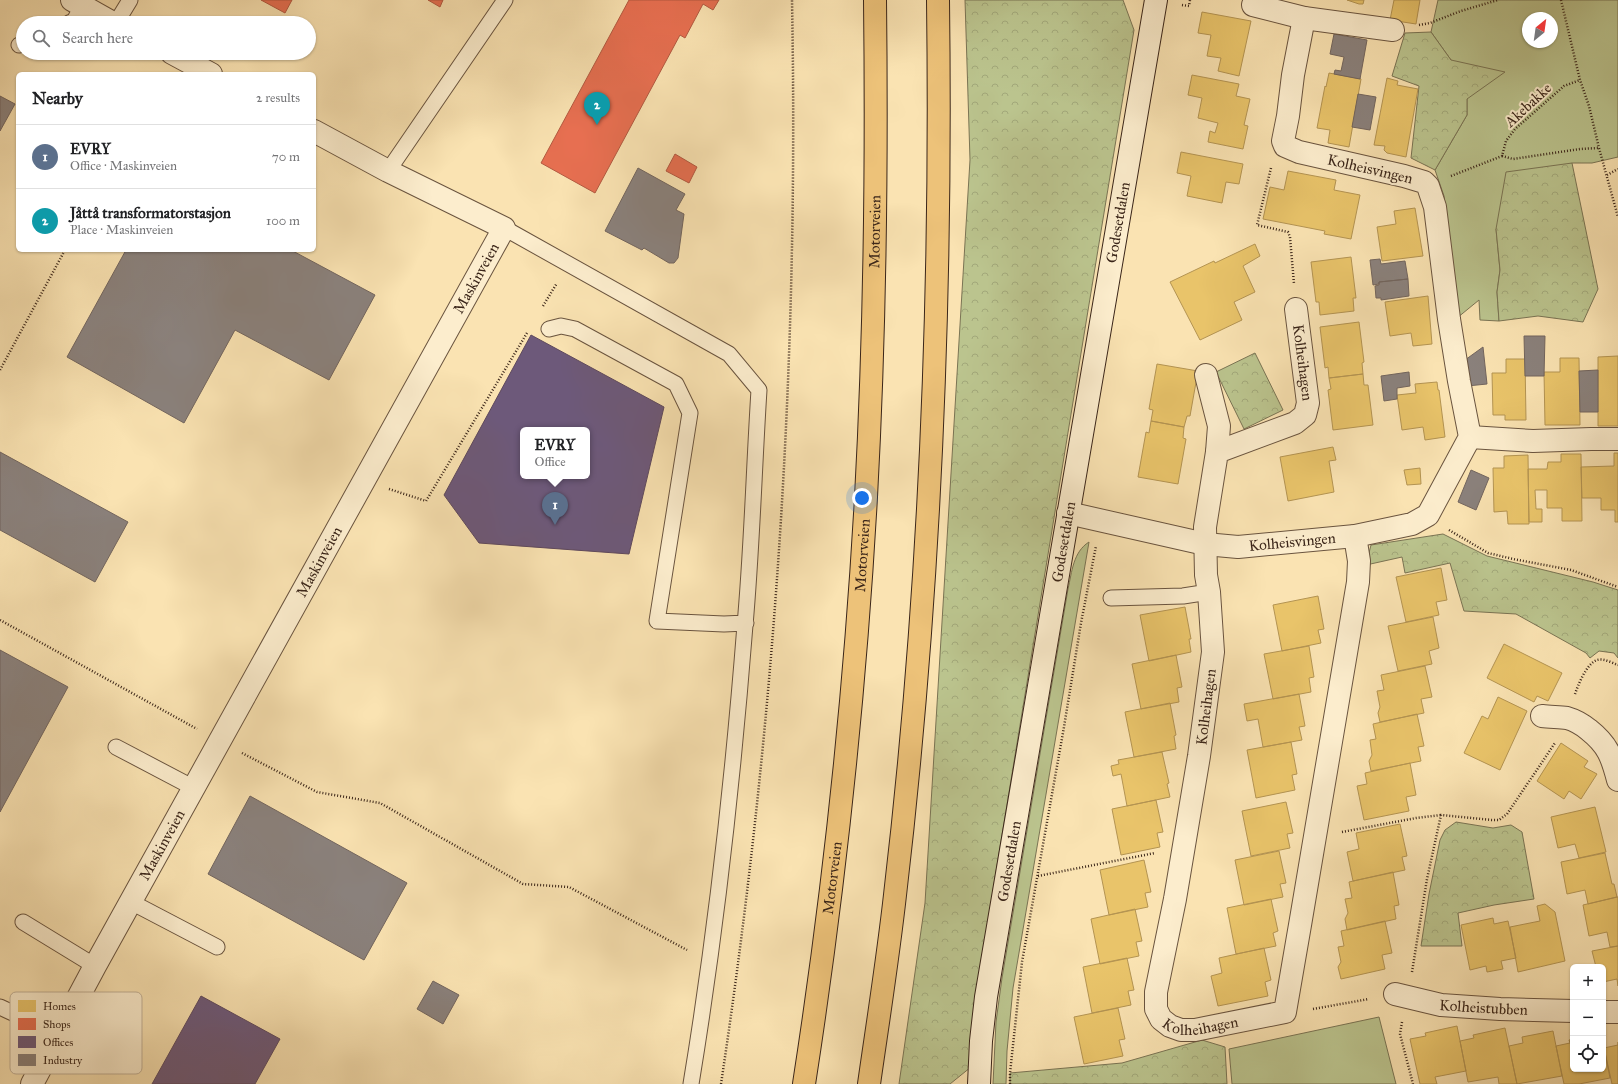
<!DOCTYPE html>
<html lang="en">
<head>
<meta charset="utf-8">
<style>
  body { margin:0; font-family:"IM FELL Great Primer",serif; background:#f2f2f2; color:#202124 }
  .controls { position:absolute; right:12px; bottom:12px; display:grid; overflow:hidden; border-radius:6px; box-shadow:0 1px 3px #0004 }
  .controls button { width:36px; height:36px; display:grid; place-items:center; padding:0; border:0; border-bottom:1px solid #e0e0e0; background:#fff; color:#202124; font:20px sans-serif }
  .compass { position:absolute; left:1522px; top:12px; width:36px; height:36px; border-radius:50%; background:#fff; box-shadow:0 1px 3px #0004; rotate:29deg }
  .you { position:absolute; left:862px; top:498px; width:14px; height:14px; margin:-10px; border:3px solid #fff; border-radius:50%; background:#1a73e8; box-shadow:0 0 0 6px #1a73e833 }
  .badge { display:grid; place-items:center; width:26px; height:26px; border-radius:50%; background:#8f2418; color:#fff; font-size:13px; font-weight:700 }
  .pin { position:absolute; translate:-50% -33px; filter:drop-shadow(0 1px 2px #0008) }
  .pin::after { content:''; position:absolute; top:21px; width:14px; height:12px; background:inherit; clip-path:polygon(0 0,100% 0,50% 100%) }
  .popup { position:absolute; left:520px; top:427px; width:70px; height:52px; box-sizing:border-box; display:grid; place-content:center; border-radius:6px; background:#fff; filter:drop-shadow(0 1px 3px #0005); font-size:13px; white-space:nowrap; color:#757577 }
  .popup b { font-size:15px; color:#202124 }
  .popup::after { content:''; position:absolute; left:50%; top:100%; margin-left:-8px; border:8px solid transparent; border-top-color:#fff }
  .list { margin:0; padding:0; list-style:none }
  h2 { display:flex; justify-content:space-between; align-items:center; height:52px; margin:0; padding:0 16px; font-size:17px }
  h2 small { font-size:13px; font-weight:400; color:#757577 }
  .list li { display:grid; grid-template-columns:26px 1fr auto; gap:12px; align-items:center; box-sizing:border-box; height:64px; padding:0 16px; border-top:1px solid #e0e0e0 }
  .list b { display:block; font-size:15px; white-space:nowrap }
  .list p { margin:0; font-size:13px; white-space:nowrap; color:#757577 }
  .list em { font-size:13px; font-style:normal; color:#757577 }
  .icon { flex:none; width:22px; height:22px; fill:none; stroke:currentColor; stroke-width:2; stroke-linecap:round; stroke-linejoin:round }
  .map { position:relative; flex:none; width:1618px; height:1084px; overflow:hidden }
  .search { position:absolute; background:#fff; box-shadow:0 1px 3px #0004; left:16px; top:16px; width:300px; height:44px; display:flex; align-items:center; gap:10px; box-sizing:border-box; padding:0 14px; border-radius:22px; color:#757577; font-size:15px }
  .panel { position:absolute; background:#fff; box-shadow:0 1px 3px #0004; left:16px; top:72px; width:300px; height:180px; border-radius:6px }
  .map>svg:first-child { display:block }
  .grass { fill:#bbc48e; stroke:#7a7454; fill-rule:evenodd }
  .forest { fill:url(#forest-crowns); stroke:#7a7454 }
  .homes { fill:#e9c46a; stroke:#b49452 }
  .shops { fill:#e76f51; stroke:#b35940 }
  .offices { fill:#6d597a; stroke:#5e495d; fill-rule:evenodd }
  .industry { fill:#8a817c; stroke:#72655e }
  .lines { fill:none; stroke-linecap:round; stroke-linejoin:round }
  .service-casing { stroke:#6a543f; stroke-width:17 }
  .minor-casing { stroke:#6a543f; stroke-width:24 }
  .secondary-casing { stroke:#3a2519; stroke-width:24 }
  .motorway-casing { stroke:#3a2519; stroke-width:24 }
  .path { stroke:#3a2519; stroke-width:2.5; stroke-dasharray:1 2; stroke-linecap:butt }
  .service { stroke:#fcedcd; stroke-width:15 }
  .minor { stroke:#fcedcd; stroke-width:22 }
  .secondary { stroke:#fcedcd; stroke-width:22 }
  .motorway { stroke:#edc279; stroke-width:22 }
  .labels { text-anchor:middle; stroke-width:4; stroke-linejoin:round; paint-order:stroke }
  .street-label { font-size:15px; fill:#3a2519; stroke:#fcedcd }
  .key { fill:#fcedcd; stroke:#c2b197; stroke-width:1 }
  .key-label { font-size:11px; fill:#3a2519 }
</style>
</head>
<body>
<div class="map">
<svg width="1618" height="1084" viewBox="0 0 1618 1084">
  <defs>
    <pattern id="forest-crowns" width="20" height="18" patternUnits="userSpaceOnUse"><rect width="20" height="18" fill="#bbc48e"/><path d="M2 6a3 3 0 1 1 6 0M12 15a3 3 0 1 1 6 0" fill="none" stroke="#a2a87a"/></pattern>
  </defs>
  <rect width="100%" height="100%" fill="#fae3b2"/>
  <filter id="stains"><feTurbulence type="fractalNoise" baseFrequency=".005" numOctaves="4"/><feColorMatrix values="0 0 0 0 .2 0 0 0 0 .09 0 0 0 0 .02 0 0 0 .5 -.17"/></filter>
  <radialGradient id="worn" r=".72"><stop offset=".6" stop-color="#630" stop-opacity="0"/><stop offset="1" stop-color="#630" stop-opacity=".3"/></radialGradient>
  <path class="grass" d="M 1438,0 L 1618,0 L 1618,157 L 1592,163 L 1572,163 L 1496,229 L 1500,270 L 1497,292 L 1499,321 L 1480,320 L 1479,300 L 1457,318 L 1444,196 L 1435,170 L 1467,115 L 1467,99 L 1451,60 L 1431,32 ZM 1528,18 L 1552,18 L 1552,42 L 1528,42 Z
    M 1089,542 L 1013,988 L 1007,1051 L 1006,1084 L 993,1084 L 996,1022 L 1002,978 L 1068,589 C 1072,572 1073,552 1089,542 Z
    M 1379,1017 L 1396,1084 L 1232,1084 L 1229,1049 Z"/>
  <path class="forest" d="M 965,0 L 1123,0 L 1134,30 L 993,890 L 971,1067 L 950,1084 L 899,1084 L 925,903 L 970,160 Z
    M 1431,32 L 1451,60 L 1505,72 L 1467,99 L 1467,115 L 1435,170 L 1411,158 L 1419,86 L 1392,76 L 1405,33 Z
    M 1572,163 L 1598,289 L 1583,322 L 1538,316 L 1499,321 L 1497,292 L 1500,270 L 1496,229 L 1506,172 Z
    M 1255,353 L 1283,410 L 1244,429 L 1216,372 Z
    M 1443,534 L 1487,556 L 1593,582 L 1618,590 L 1618,658 L 1614,653 L 1599,651 L 1590,658 L 1586,653 L 1516,614 L 1464,611 L 1450,563 L 1405,573 L 1402,557 L 1366,565 L 1371,545 Z
    M 1456,822 L 1493,828 L 1511,825 L 1522,832 L 1534,899 L 1494,905 L 1458,913 L 1462,946 L 1421,946 L 1429,894 L 1440,840 L 1445,830 Z
    M 1202,1040 L 1225,1047 L 1227,1084 L 1010,1084 L 1010,1073 L 1122,1063 Z"/>
  <path class="homes" d="M 1347,0 L 1364,0 L 1363,4 L 1359,4 Z
    M 1394,0 L 1420,0 L 1416,24 L 1390,20 Z
    M 1202,12 L 1251,21 L 1239,76 L 1218,71 L 1221,58 L 1207,56 L 1211,35 L 1198,33 Z
    M 1329,73 L 1361,79 L 1349,147 L 1328,143 L 1330,130 L 1317,128 L 1325,86 L 1326,87 Z
    M 1192,75 L 1239,84 L 1236,96 L 1250,99 L 1244,125 L 1248,126 L 1243,149 L 1208,142 L 1210,131 L 1215,133 L 1218,123 L 1198,118 L 1202,98 L 1188,95 Z
    M 1387,78 L 1398,81 L 1397,85 L 1418,89 L 1406,157 L 1387,153 L 1384,150 L 1385,146 L 1374,145 Z
    M 1181,152 L 1243,164 L 1239,184 L 1226,182 L 1222,203 L 1187,196 L 1191,176 L 1177,173 Z
    M 1288,171 L 1336,180 L 1334,190 L 1360,195 L 1351,239 L 1324,234 L 1325,231 L 1263,219 L 1270,187 L 1284,190 Z
    M 1415,208 L 1423,256 L 1382,261 L 1377,227 L 1396,224 L 1394,211 Z
    M 1255,244 L 1260,256 L 1243,266 L 1255,292 L 1234,302 L 1242,320 L 1200,340 L 1170,282 L 1214,261 L 1215,263 Z
    M 1351,257 L 1356,298 L 1353,298 L 1354,311 L 1320,315 L 1319,302 L 1316,302 L 1311,262 Z
    M 1428,296 L 1432,344 L 1413,346 L 1411,333 L 1390,336 L 1385,302 Z
    M 1359,322 L 1364,362 L 1362,363 L 1363,374 L 1329,378 L 1328,367 L 1325,368 L 1320,327 Z
    M 1618,356 L 1618,426 L 1598,426 L 1598,357 Z
    M 1560,358 L 1579,358 L 1580,425 L 1545,425 L 1544,372 L 1560,372 Z
    M 1506,359 L 1525,359 L 1526,420 L 1505,420 L 1505,415 L 1493,415 L 1492,373 L 1506,373 Z
    M 1157,364 L 1198,371 L 1190,416 L 1187,416 L 1184,427 L 1151,421 L 1153,410 L 1149,409 Z
    M 1363,374 L 1364,385 L 1368,385 L 1373,425 L 1333,430 L 1328,390 L 1331,389 L 1329,378 Z
    M 1437,382 L 1438,390 L 1439,390 L 1445,437 L 1425,440 L 1423,427 L 1402,430 L 1397,395 L 1416,393 L 1415,384 Z
    M 1151,421 L 1184,427 L 1183,438 L 1186,439 L 1178,484 L 1138,477 L 1146,432 L 1149,433 Z
    M 1333,447 L 1336,460 L 1329,461 L 1334,492 L 1288,501 L 1280,457 Z
    M 1614,453 L 1618,453 L 1618,522 L 1615,522 L 1615,510 L 1601,510 L 1601,498 L 1582,498 L 1581,467 L 1614,466 Z
    M 1561,454 L 1581,454 L 1582,521 L 1562,521 L 1562,508 L 1547,508 L 1547,490 L 1535,490 L 1536,509 L 1542,509 L 1542,522 L 1529,522 L 1528,469 L 1547,469 L 1548,462 L 1561,462 Z
    M 1528,455 L 1529,524 L 1508,524 L 1507,511 L 1494,512 L 1493,468 L 1504,468 L 1504,456 Z
    M 1420,468 L 1421,484 L 1407,485 L 1404,470 Z
    M 1441,568 L 1447,600 L 1436,602 L 1439,615 L 1406,622 L 1396,577 Z
    M 1318,596 L 1324,629 L 1318,630 L 1321,643 L 1282,651 L 1273,605 Z
    M 1185,607 L 1191,639 L 1189,639 L 1191,652 L 1149,661 L 1140,615 Z
    M 1433,617 L 1439,648 L 1429,651 L 1432,664 L 1398,671 L 1388,626 Z
    M 1504,644 L 1562,673 L 1548,701 L 1537,696 L 1534,702 L 1487,678 Z
    M 1309,646 L 1314,677 L 1309,678 L 1311,692 L 1273,699 L 1264,654 Z
    M 1176,655 L 1182,687 L 1177,688 L 1179,702 L 1141,709 L 1132,664 Z
    M 1425,666 L 1432,697 L 1421,699 L 1424,713 L 1380,722 L 1378,713 L 1380,707 L 1377,691 L 1384,690 L 1381,675 Z
    M 1299,694 L 1305,726 L 1299,727 L 1302,740 L 1263,747 L 1258,719 L 1247,721 L 1244,704 Z
    M 1498,697 L 1527,711 L 1500,770 L 1464,753 L 1482,716 L 1488,719 Z
    M 1170,703 L 1176,735 L 1174,736 L 1176,749 L 1134,757 L 1125,712 Z
    M 1417,714 L 1424,746 L 1418,747 L 1421,761 L 1371,771 L 1369,761 L 1372,755 L 1370,740 L 1376,739 L 1373,724 Z
    M 1291,742 L 1297,774 L 1292,775 L 1295,790 L 1256,798 L 1247,750 Z
    M 1561,743 L 1588,761 L 1584,767 L 1597,774 L 1581,799 L 1569,791 L 1564,799 L 1537,781 Z
    M 1162,752 L 1169,783 L 1167,784 L 1170,797 L 1127,806 L 1121,774 L 1113,776 L 1111,766 L 1119,764 L 1118,760 Z
    M 1410,763 L 1416,795 L 1406,797 L 1409,811 L 1364,820 L 1357,786 L 1367,784 L 1365,773 Z
    M 1156,800 L 1163,832 L 1157,833 L 1160,847 L 1121,855 L 1112,809 Z
    M 1286,802 L 1293,833 L 1287,834 L 1290,848 L 1251,856 L 1242,811 Z
    M 1595,807 L 1606,852 L 1579,858 L 1575,844 L 1558,848 L 1551,817 Z
    M 1400,824 L 1407,856 L 1402,857 L 1405,870 L 1353,881 L 1347,852 L 1359,849 L 1356,833 Z
    M 1279,851 L 1286,883 L 1280,884 L 1283,897 L 1244,905 L 1235,860 Z
    M 1605,853 L 1612,884 L 1614,884 L 1617,897 L 1588,904 L 1585,890 L 1567,894 L 1561,862 Z
    M 1144,860 L 1151,892 L 1145,893 L 1148,907 L 1109,915 L 1100,870 Z
    M 1393,872 L 1399,905 L 1394,906 L 1396,919 L 1347,930 L 1345,919 L 1348,913 L 1345,899 L 1352,898 L 1349,882 Z
    M 1617,897 L 1618,897 L 1618,946 L 1610,947 L 1607,932 L 1589,936 L 1583,905 Z
    M 1271,899 L 1278,931 L 1273,933 L 1276,946 L 1236,954 L 1227,908 Z
    M 1545,904 L 1555,912 L 1565,961 L 1518,972 L 1510,927 L 1540,921 L 1537,906 Z
    M 1135,909 L 1142,941 L 1136,942 L 1139,956 L 1100,964 L 1091,919 Z
    M 1493,918 L 1494,924 L 1508,921 L 1516,958 L 1501,961 L 1503,969 L 1487,972 L 1486,966 L 1470,970 L 1461,925 Z
    M 1385,921 L 1392,953 L 1382,955 L 1385,969 L 1341,979 L 1338,967 L 1341,962 L 1338,947 L 1344,946 L 1341,931 Z
    M 1618,946 L 1618,986 L 1617,979 L 1603,982 L 1603,967 L 1596,967 L 1592,951 Z
    M 1264,948 L 1271,980 L 1265,982 L 1268,996 L 1218,1006 L 1211,976 L 1222,973 L 1219,958 Z
    M 1127,958 L 1134,990 L 1128,991 L 1131,1005 L 1092,1013 L 1083,967 Z
    M 1118,1008 L 1125,1039 L 1119,1040 L 1123,1056 L 1084,1064 L 1074,1017 Z
    M 1457,1026 L 1466,1071 L 1435,1077 L 1437,1084 L 1420,1084 L 1410,1039 L 1426,1036 L 1425,1033 Z
    M 1505,1028 L 1517,1084 L 1499,1084 L 1498,1077 L 1468,1082 L 1460,1041 L 1474,1038 L 1473,1035 Z
    M 1553,1031 L 1562,1076 L 1517,1084 L 1509,1046 L 1523,1043 L 1522,1037 Z
    M 1573,1039 L 1573,1069 L 1603,1069 L 1603,1042 L 1610,1078 L 1579,1084 L 1564,1084 L 1556,1046 L 1570,1043 L 1569,1040 Z
    M 1618,1042 L 1618,1084 L 1612,1084 L 1604,1048 L 1618,1045 Z"/>
  <path class="shops" d="M 261,0 L 292,0 L 285,13 Z
    M 428,0 L 443,0 L 440,7 Z
    M 629,0 L 719,0 L 713,10 L 703,4 L 685,38 L 680,35 L 595,193 L 541,163 Z
    M 675,154 L 697,167 L 689,183 L 666,171 Z"/>
  <path class="offices" d="M 531,335 L 664,407 L 629,554 L 479,543 L 444,495 ZM 523,430 L 587,430 L 587,476 L 523,476 Z
    M 201,996 L 280,1039 L 255,1084 L 152,1084 Z"/>
  <path class="industry" d="M 1334,34 L 1367,40 L 1360,79 L 1334,74 L 1335,70 L 1341,71 L 1344,57 L 1330,54 Z
    M 1358,94 L 1376,97 L 1370,130 L 1352,127 Z
    M 0,96 L 15,104 L 0,131 Z
    M 638,168 L 685,194 L 676,210 L 684,214 L 678,258 L 674,263 L 669,263 L 644,248 L 642,250 L 605,231 Z
    M 126,250 L 291,250 L 375,295 L 329,380 L 235,330 L 184,423 L 67,357 Z
    M 1380,259 L 1381,264 L 1405,261 L 1408,279 L 1379,282 L 1379,284 L 1373,285 L 1370,260 Z
    M 1408,279 L 1409,296 L 1381,300 L 1381,298 L 1376,298 L 1375,286 L 1379,285 L 1379,282 Z
    M 1524,336 L 1545,336 L 1544,376 L 1525,376 Z
    M 1483,347 L 1487,384 L 1467,386 L 1465,360 Z
    M 1598,370 L 1598,412 L 1580,412 L 1579,371 Z
    M 1409,372 L 1410,386 L 1397,388 L 1397,399 L 1384,401 L 1381,376 Z
    M 0,452 L 128,522 L 95,582 L 0,530 Z
    M 1471,470 L 1489,478 L 1476,510 L 1458,502 Z
    M 0,650 L 68,687 L 0,812 Z
    M 250,796 L 407,883 L 364,960 L 208,874 Z
    M 433,981 L 459,995 L 443,1024 L 417,1009 Z"/>
  <g class="lines">
    <g class="service-casing">
      <path id="service" d="M 69,23 L 74,21 L 82,6
        M 116,23 L 130,0
        M 19,45 L 23,44
        M 388,171 L 505,0
        M 504,228 L 729,354 L 759,390 C 754,468 752,547 745,625 C 733,779 716,932 691,1084
        M 549,329 L 561,326 L 575,329 L 676,384 L 690,413 L 657,621 L 724,624 L 746,623
        M 1111,598 L 1183,596 L 1209,592
        M 116,747 L 194,788
        M 131,902 L 217,947
        M 23,922 L 95,966
        M 0,1007 L 58,1034"/>
    </g>
    <g class="minor-casing">
      <g id="minor">
        <path d="M 72,0 L 113,23"/>
        <path d="M 1253,5 L 1304,18 L 1393,30"/>
        <path d="M 172,53 L 211,74"/>
        <path id="s1" d="M 1296,309 L 1308,403 L 1305,415 L 1295,423 L 1217,452 L 1205,527 L 1206,575 L 1209,592 L 1213,652 L 1199,756 L 1175,899 L 1156,992 L 1156,1009 L 1161,1019 L 1170,1026 L 1181,1030 L 1195,1030 L 1285,1012 C 1310,869 1333,726 1358,582 L 1359,561 L 1355,536"/>
        <path d="M 1206,375 L 1219,426 L 1217,452"/>
        <path d="M 1470,437 L 1533,441 L 1591,439 L 1618,439"/>
        <path id="s2" d="M 1068,513 L 1205,544 L 1238,547 L 1355,536 L 1412,524 L 1428,515 L 1470,437 L 1459,381 L 1449,319 L 1435,207 L 1428,186 L 1424,182 L 1404,176 L 1299,152 L 1285,146 L 1283,141 L 1288,116 L 1293,75 L 1304,18"/>
        <path d="M 1542,716 C 1550,717 1559,717 1567,718 C 1574,720 1583,725 1589,730 C 1608,745 1612,757 1618,780"/>
        <path id="s3" d="M 1395,994 L 1441,1005 L 1500,1009 L 1573,1011"/>
        <path d="M 1603,1012 L 1618,1012"/>
        <path id="s4" d="M 32,1084 L 95,966 L 504,228 L 388,171 L 314,131"/>
      </g>
    </g>
    <g class="secondary-casing">
      <g id="secondary">
        <path id="s5" d="M 979,1084 L 981,1041 L 986,997 L 1156,0"/>
      </g>
    </g>
    <g class="motorway-casing">
      <g id="motorway">
        <path id="s6" d="M 804,1084 C 834,890 855,694 866,497 C 875,332 877,166 875,0"/>
        <path d="M 869,1084 C 878,1021 888,958 895,895 C 930,598 942,299 938,0"/>
      </g>
    </g>
    <path class="path" d="M 1561,0 L 1580,80 L 1589,106 L 1599,148 L 1618,217
      M 1182,5 L 1189,6 L 1190,0
      M 1419,25 L 1430,23 L 1461,11 L 1498,0
      M 1502,156 L 1513,159 L 1580,149 L 1598,148
      M 1271,168 L 1257,225 L 1288,232 L 1290,237 L 1294,284
      M 1607,175 L 1618,169
      M 1451,176 L 1502,156 L 1506,141 L 1515,129 L 1564,86 L 1580,80
      M 543,306 L 557,283
      M 0,370 L 65,250
      M 389,489 L 426,501 L 527,333
      M 1449,530 L 1488,553 L 1513,559 L 1571,570 L 1618,587
      M 0,620 L 197,729
      M 1575,694 C 1578,685 1587,663 1597,660 C 1604,658 1612,663 1618,665
      M 242,753 L 317,792 L 380,803 L 523,884 L 569,887 L 687,950
      M 1342,832 L 1416,818 L 1441,815
      M 1038,876 L 1155,853
      M 1412,972 L 1427,879 L 1441,815 L 1492,820 L 1499,820 L 1507,814 L 1555,743
      M 1313,1009 L 1369,999
      M 1402,1022 L 1400,1034 L 1413,1084
      M 721,1084 C 775,725 799,364 792,0
      M 1010,1084 L 1010,1073 L 1022,962 L 1064,727 L 1081,623 L 1096,546"/>
    <use href="#service" class="service"/>
    <use href="#minor" class="minor"/>
    <use href="#secondary" class="secondary"/>
    <use href="#motorway" class="motorway"/>
  </g>
  <g class="labels">
    <g class="street-label">
      <text transform="translate(1528 105) rotate(-43)" y="5">Akebakke</text>
      <text transform="translate(1370 169) rotate(13)" y="5">Kolheisvingen</text>
      <text dy="5" stroke="none"><textPath href="#s5" startOffset="873">Godesetdalen</textPath></text>
      <text dy="5" stroke="none"><textPath href="#s6" startOffset="856">Motorveien</textPath></text>
      <text dy="5" stroke="none"><textPath href="#s4" startOffset="920">Maskinveien</textPath></text>
      <text dy="5" stroke="none"><textPath href="#s1" startOffset="54">Kolheihagen</textPath></text>
      <text dy="5" stroke="none"><textPath href="#s5" startOffset="549">Godesetdalen</textPath></text>
      <text dy="5" stroke="none"><textPath href="#s2" startOffset="228">Kolheisvingen</textPath></text>
      <text dy="5" stroke="none"><textPath href="#s6" startOffset="532">Motorveien</textPath></text>
      <text dy="5" stroke="none"><textPath href="#s4" startOffset="596">Maskinveien</textPath></text>
      <text transform="translate(1206 707) rotate(-83)" y="5">Kolheihagen</text>
      <text dy="5" stroke="none"><textPath href="#s4" startOffset="272">Maskinveien</textPath></text>
      <text dy="5" stroke="none"><textPath href="#s5" startOffset="225">Godesetdalen</textPath></text>
      <text dy="5" stroke="none"><textPath href="#s6" startOffset="208">Motorveien</textPath></text>
      <text dy="5" stroke="none"><textPath href="#s3" startOffset="90">Kolheistubben</textPath></text>
      <text dy="5" stroke="none"><textPath href="#s1" startOffset="820">Kolheihagen</textPath></text>
    </g>
  </g>
  <rect x="10" y="992" width="132" height="82" rx="6" class="key"/>
  <rect x="18" y="1000" width="18" height="12" fill="#e9c46a"/>
  <rect x="18" y="1018" width="18" height="12" fill="#e76f51"/>
  <rect x="18" y="1036" width="18" height="12" fill="#6d597a"/>
  <rect x="18" y="1054" width="18" height="12" fill="#8a817c"/>
  <g class="key-label">
    <text x="43" y="1010">Homes</text>
    <text x="43" y="1028">Shops</text>
    <text x="43" y="1046">Offices</text>
    <text x="43" y="1064">Industry</text>
  </g>
  <rect width="100%" height="100%" filter="url(#stains)"/>
  <rect width="100%" height="100%" fill="url(#worn)"/>
</svg>
<div class="controls">
<button>+</button>
<button>−</button>
<button><svg class="icon" aria-label="locate" viewBox="0 0 24 24"><circle cx="12" cy="12" r="6"/><path d="M12 2v4M12 18v4M2 12h4M18 12h4"/></svg></button>
</div>
<svg class="compass" viewBox="-18 -18 36 36"><path d="M0-13l5 13h-10z" fill="#e53935"/><path d="M0 13l5-13h-10z" fill="#757577"/></svg>
<div class="you"></div>
<div class="pin badge" style="left:555px;top:525px;background:#5c6f8a">1</div>
<div class="popup"><b>EVRY</b>Office</div>
<div class="pin badge" style="left:597px;top:125px;background:#0f9aa8">2</div>
<div class="search"><svg class="icon" aria-label="search" viewBox="0 0 24 24"><circle cx="10" cy="10" r="6"/><path d="M15 15l6 6"/></svg>Search here</div>
<section class="panel">
<h2>Nearby<small>2 results</small></h2>
<ul class="list">
<li><span class="badge" style="background:#5c6f8a">1</span><div><b>EVRY</b><p>Office · Maskinveien</p></div><em>70 m</em></li>
<li><span class="badge" style="background:#0f9aa8">2</span><div><b>Jåttå transformatorstasjon</b><p>Place · Maskinveien</p></div><em>100 m</em></li>
</ul>
</section>
</div>
</body>
</html>
